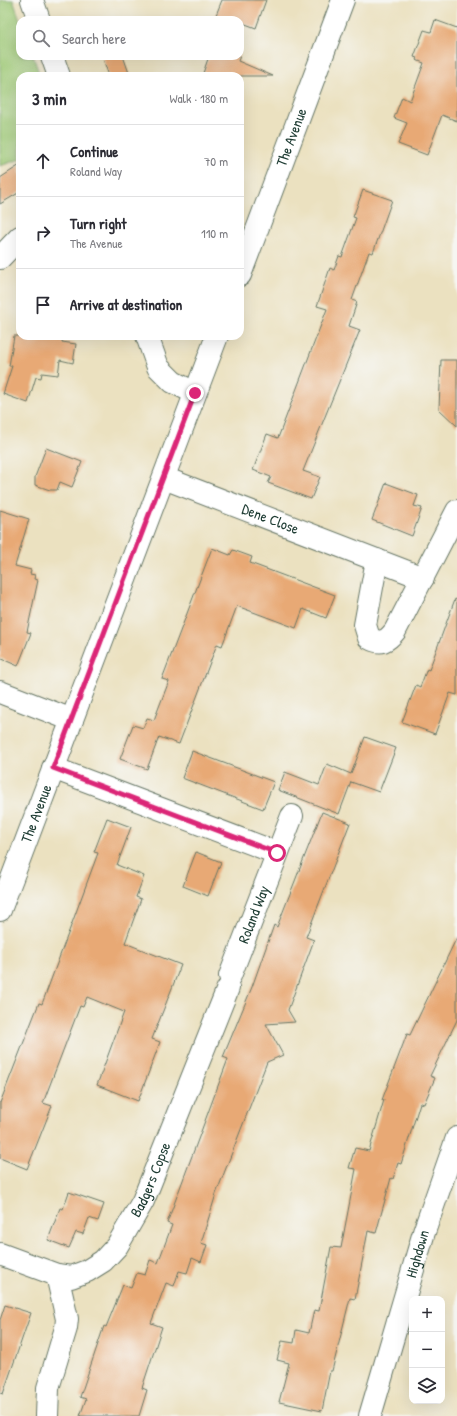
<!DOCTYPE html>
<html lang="en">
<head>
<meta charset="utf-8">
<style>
  body { margin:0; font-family:"Patrick Hand",sans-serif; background:#f7f7f7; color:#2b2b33 }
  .controls { position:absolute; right:12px; bottom:12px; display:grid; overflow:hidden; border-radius:8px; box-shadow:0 4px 16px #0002 }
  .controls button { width:36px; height:36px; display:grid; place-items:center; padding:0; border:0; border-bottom:1px solid #e1e1e2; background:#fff; color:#2b2b33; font:20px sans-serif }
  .stop { position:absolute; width:12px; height:12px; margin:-9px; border:3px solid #db2777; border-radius:50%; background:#fff }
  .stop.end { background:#db2777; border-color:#fff; box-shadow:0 1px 4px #0008 }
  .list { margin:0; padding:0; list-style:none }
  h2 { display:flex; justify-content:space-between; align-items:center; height:52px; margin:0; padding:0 16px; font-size:17px }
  h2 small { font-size:13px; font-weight:400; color:#7c7c81 }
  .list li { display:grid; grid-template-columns:26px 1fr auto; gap:12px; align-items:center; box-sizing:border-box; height:72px; padding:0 16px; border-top:1px solid #e1e1e2 }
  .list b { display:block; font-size:15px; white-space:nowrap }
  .list p { margin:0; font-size:13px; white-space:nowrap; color:#7c7c81 }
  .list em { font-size:13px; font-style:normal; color:#7c7c81 }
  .icon { flex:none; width:22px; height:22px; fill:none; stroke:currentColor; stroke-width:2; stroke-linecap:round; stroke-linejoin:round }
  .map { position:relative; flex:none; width:457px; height:1416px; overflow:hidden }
  .search { position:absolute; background:#fff; box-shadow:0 4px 16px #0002; left:16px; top:16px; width:228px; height:44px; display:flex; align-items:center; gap:10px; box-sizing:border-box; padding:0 14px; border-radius:12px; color:#7c7c81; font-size:15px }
  .panel { position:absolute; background:#fff; box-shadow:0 4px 16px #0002; left:16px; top:72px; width:228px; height:268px; border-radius:12px }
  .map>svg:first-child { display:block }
  .green { fill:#9dc875; stroke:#5e8254 }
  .building { fill:#e8a974 }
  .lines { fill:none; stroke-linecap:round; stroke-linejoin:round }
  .minor-casing { stroke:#667665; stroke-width:24 }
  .tertiary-casing { stroke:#667665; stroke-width:24 }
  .minor { stroke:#fff; stroke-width:22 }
  .tertiary { stroke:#fff; stroke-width:22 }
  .route { stroke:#db2777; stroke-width:5 }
  .labels { text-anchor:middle; stroke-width:4; stroke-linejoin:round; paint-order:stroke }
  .street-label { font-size:15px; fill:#1f3d34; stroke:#f6f6f2 }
</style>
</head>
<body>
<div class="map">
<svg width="457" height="1416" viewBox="0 0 457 1416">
  <rect width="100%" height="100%" fill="#f6f6f2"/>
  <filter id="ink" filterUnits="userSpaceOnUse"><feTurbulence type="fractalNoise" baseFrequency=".025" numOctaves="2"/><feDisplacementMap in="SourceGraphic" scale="8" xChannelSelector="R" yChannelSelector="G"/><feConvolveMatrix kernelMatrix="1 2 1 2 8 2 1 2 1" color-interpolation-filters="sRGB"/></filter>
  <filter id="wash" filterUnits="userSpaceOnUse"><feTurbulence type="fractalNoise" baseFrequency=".012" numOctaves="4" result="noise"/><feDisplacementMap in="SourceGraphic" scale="16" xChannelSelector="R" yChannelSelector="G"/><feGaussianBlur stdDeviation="0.9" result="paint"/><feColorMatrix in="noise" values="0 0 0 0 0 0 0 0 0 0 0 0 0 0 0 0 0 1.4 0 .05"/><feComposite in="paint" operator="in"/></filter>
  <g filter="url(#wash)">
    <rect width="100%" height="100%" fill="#ebe1c0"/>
    <path class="green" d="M 0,0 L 13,0 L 20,20 L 20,56 L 33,56 L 40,76 L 20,76 L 20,159 L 0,166 Z"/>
    <g id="blocks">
      <path class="building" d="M 222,0 L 266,0 L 256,28 L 240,22 L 240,20 L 214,20 Z
        M 435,20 L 457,28 L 457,121 L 442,115 L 427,155 L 398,144 L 407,123 L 394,118 L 402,97 L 410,101 L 424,63 L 416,60 L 417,58 L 414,57 L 424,30 L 431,32 Z
        M 102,56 L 123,56 L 130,76 L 109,76 Z
        M 209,56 L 240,56 L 238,61 L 273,76 L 202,76 Z
        M 20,165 L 20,192 L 0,204 L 0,178 Z
        M 363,190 L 392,200 L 373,253 L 369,252 L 352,300 L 357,302 L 349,326 L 360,330 L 303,471 L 320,477 L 311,499 L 268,483 L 271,477 L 253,470 L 267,434 L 278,438 L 327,309 L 317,306 L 330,268 L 334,270 L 339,256 L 342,257 L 356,218 L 353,217 Z
        M 14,336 L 63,336 L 62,342 L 76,344 L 73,363 L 60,360 L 58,375 L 42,373 L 41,378 L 36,377 L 28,403 L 3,394 L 12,366 L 9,366 Z
        M 441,360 L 457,360 L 457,426 L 439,409 Z
        M 46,448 L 82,462 L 72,487 L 60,482 L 57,490 L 50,490 L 35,485 L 35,477 Z
        M 386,483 L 418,495 L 414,506 L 422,508 L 412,536 L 372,520 Z
        M 0,510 L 29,519 L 15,566 L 31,570 L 30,574 L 35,575 L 34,579 L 38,580 L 27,632 L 31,633 L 18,666 L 0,658 Z
        M 212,548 L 230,555 L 233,550 L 252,557 L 250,563 L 335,595 L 326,618 L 303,609 L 296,628 L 237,606 L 222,646 L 217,644 L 179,744 L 159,737 L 147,769 L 120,759 L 133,725 L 143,728 L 147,718 L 154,720 L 169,681 L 162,679 Z
        M 455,599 L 457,600 L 457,695 L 450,693 L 435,734 L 402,722 L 416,685 L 420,687 L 427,669 L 429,670 Z
        M 365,737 L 396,748 L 379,792 L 351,782 L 339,814 L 278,790 L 285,772 L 319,785 L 327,764 L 351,774 Z
        M 192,751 L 274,782 L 263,809 L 182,778 Z
        M 322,812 L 350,823 L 306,937 L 314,940 L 288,1010 L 295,1022 L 266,1024 L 283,1055 L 267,1062 L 216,1194 L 201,1243 L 207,1245 L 201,1262 L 192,1258 L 187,1273 L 179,1271 L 174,1286 L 166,1283 L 151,1323 L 162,1327 L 142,1388 L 147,1390 L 139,1416 L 80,1416 L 86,1399 L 80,1397 L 104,1326 L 106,1327 L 123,1285 L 131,1288 L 137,1273 L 145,1275 L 150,1260 L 158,1263 L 172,1225 L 167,1223 L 228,1059 L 223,1057 L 252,987 L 274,925 L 277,927 Z
        M 107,818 L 131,827 L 117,865 L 144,876 L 136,897 L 141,899 L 125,943 L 181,965 L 152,1039 L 160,1042 L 138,1101 L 97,1085 L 124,1012 L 87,997 L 83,1007 L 80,1006 L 43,1103 L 52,1106 L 27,1169 L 0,1158 L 0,1103 L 39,1003 L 42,1004 L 98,853 L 94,852 Z
        M 196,852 L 221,862 L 208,896 L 183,886 Z
        M 457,937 L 457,1020 L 430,1076 L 435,1078 L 424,1104 L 420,1103 L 401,1164 L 398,1163 L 393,1179 L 391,1178 L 376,1233 L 368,1231 L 355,1299 L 350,1298 L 332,1371 L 330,1371 L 322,1411 L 279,1402 L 289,1363 L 277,1360 L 282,1341 L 294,1343 L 296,1330 L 309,1333 L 314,1310 L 319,1311 L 331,1247 L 341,1248 L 356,1169 L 349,1168 L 355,1148 L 369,1151 L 384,1100 L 382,1100 L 407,1034 L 410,1035 Z
        M 69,1192 L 104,1204 L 98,1221 L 89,1218 L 83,1234 L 76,1232 L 69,1248 L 48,1240 L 60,1208 L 63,1209 Z
        M 5,1305 L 31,1313 L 3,1394 L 0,1393 L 0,1320 Z"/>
    </g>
  </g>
  <g filter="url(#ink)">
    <use href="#blocks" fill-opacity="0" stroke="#667665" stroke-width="1"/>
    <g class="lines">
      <g class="minor-casing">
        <g id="minor">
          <path d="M 0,258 L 20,237"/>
          <path id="s1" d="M 164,478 L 423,578"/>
          <path d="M 377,560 L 365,625 L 369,638 C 381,645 387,641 395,631 L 457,511"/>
          <path d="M 0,692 L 72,720"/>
          <path d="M 53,768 L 277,853"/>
          <path id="s2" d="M 230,976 L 292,816"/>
          <path id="s3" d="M 0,1254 L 57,1275 L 71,1277 L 87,1271 L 103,1261 L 117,1246 L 143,1201 L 228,988"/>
          <path d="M 47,1416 L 48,1388 L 66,1328 L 67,1319 L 57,1275"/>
          <path id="s4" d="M 370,1416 L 424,1232 L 457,1138"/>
        </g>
      </g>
      <g class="tertiary-casing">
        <g id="tertiary">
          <path d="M 32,0 L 39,20"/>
          <path d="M 52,56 L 59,76"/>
          <path id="s5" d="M 240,275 L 343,0"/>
          <path d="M 147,336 L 158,367 L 173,382 L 195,393"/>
          <path id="s6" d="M 0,910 L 217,336"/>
        </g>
      </g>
      <use href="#minor" class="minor"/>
      <use href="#tertiary" class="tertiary"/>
    </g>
  </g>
  <g class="lines" filter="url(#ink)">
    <path class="route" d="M 195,393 L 53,768 L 277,853"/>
  </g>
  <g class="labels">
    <g class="street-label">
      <text dy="5" stroke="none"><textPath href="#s5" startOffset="147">The Avenue</textPath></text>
      <text dy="5" stroke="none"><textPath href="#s1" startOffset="114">Dene Close</textPath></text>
      <text dy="5" stroke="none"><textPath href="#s6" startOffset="103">The Avenue</textPath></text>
      <text dy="5" stroke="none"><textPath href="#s2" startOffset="66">Roland Way</textPath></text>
      <text dy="5" stroke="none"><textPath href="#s3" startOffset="206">Badgers Copse</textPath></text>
      <text dy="5" stroke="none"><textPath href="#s4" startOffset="169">Highdown</textPath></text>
    </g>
  </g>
</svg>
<div class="controls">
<button>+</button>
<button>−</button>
<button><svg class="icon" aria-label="layers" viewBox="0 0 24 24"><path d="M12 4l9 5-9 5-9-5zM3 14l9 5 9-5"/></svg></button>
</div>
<div class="stop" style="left:277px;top:853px"></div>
<div class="stop end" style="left:195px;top:393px"></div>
<div class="search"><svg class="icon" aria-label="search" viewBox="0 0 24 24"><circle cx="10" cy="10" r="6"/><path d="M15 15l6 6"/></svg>Search here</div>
<section class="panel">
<h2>3 min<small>Walk · 180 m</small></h2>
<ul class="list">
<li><svg class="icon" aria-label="ahead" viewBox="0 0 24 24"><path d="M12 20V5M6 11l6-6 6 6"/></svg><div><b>Continue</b><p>Roland Way</p></div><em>70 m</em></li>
<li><svg class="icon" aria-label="right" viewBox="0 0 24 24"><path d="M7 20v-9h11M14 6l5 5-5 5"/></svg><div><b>Turn right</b><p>The Avenue</p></div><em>110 m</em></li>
<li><svg class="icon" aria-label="arrive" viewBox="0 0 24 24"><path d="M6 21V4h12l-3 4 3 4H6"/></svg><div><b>Arrive at destination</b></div></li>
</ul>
</section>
</div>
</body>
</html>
